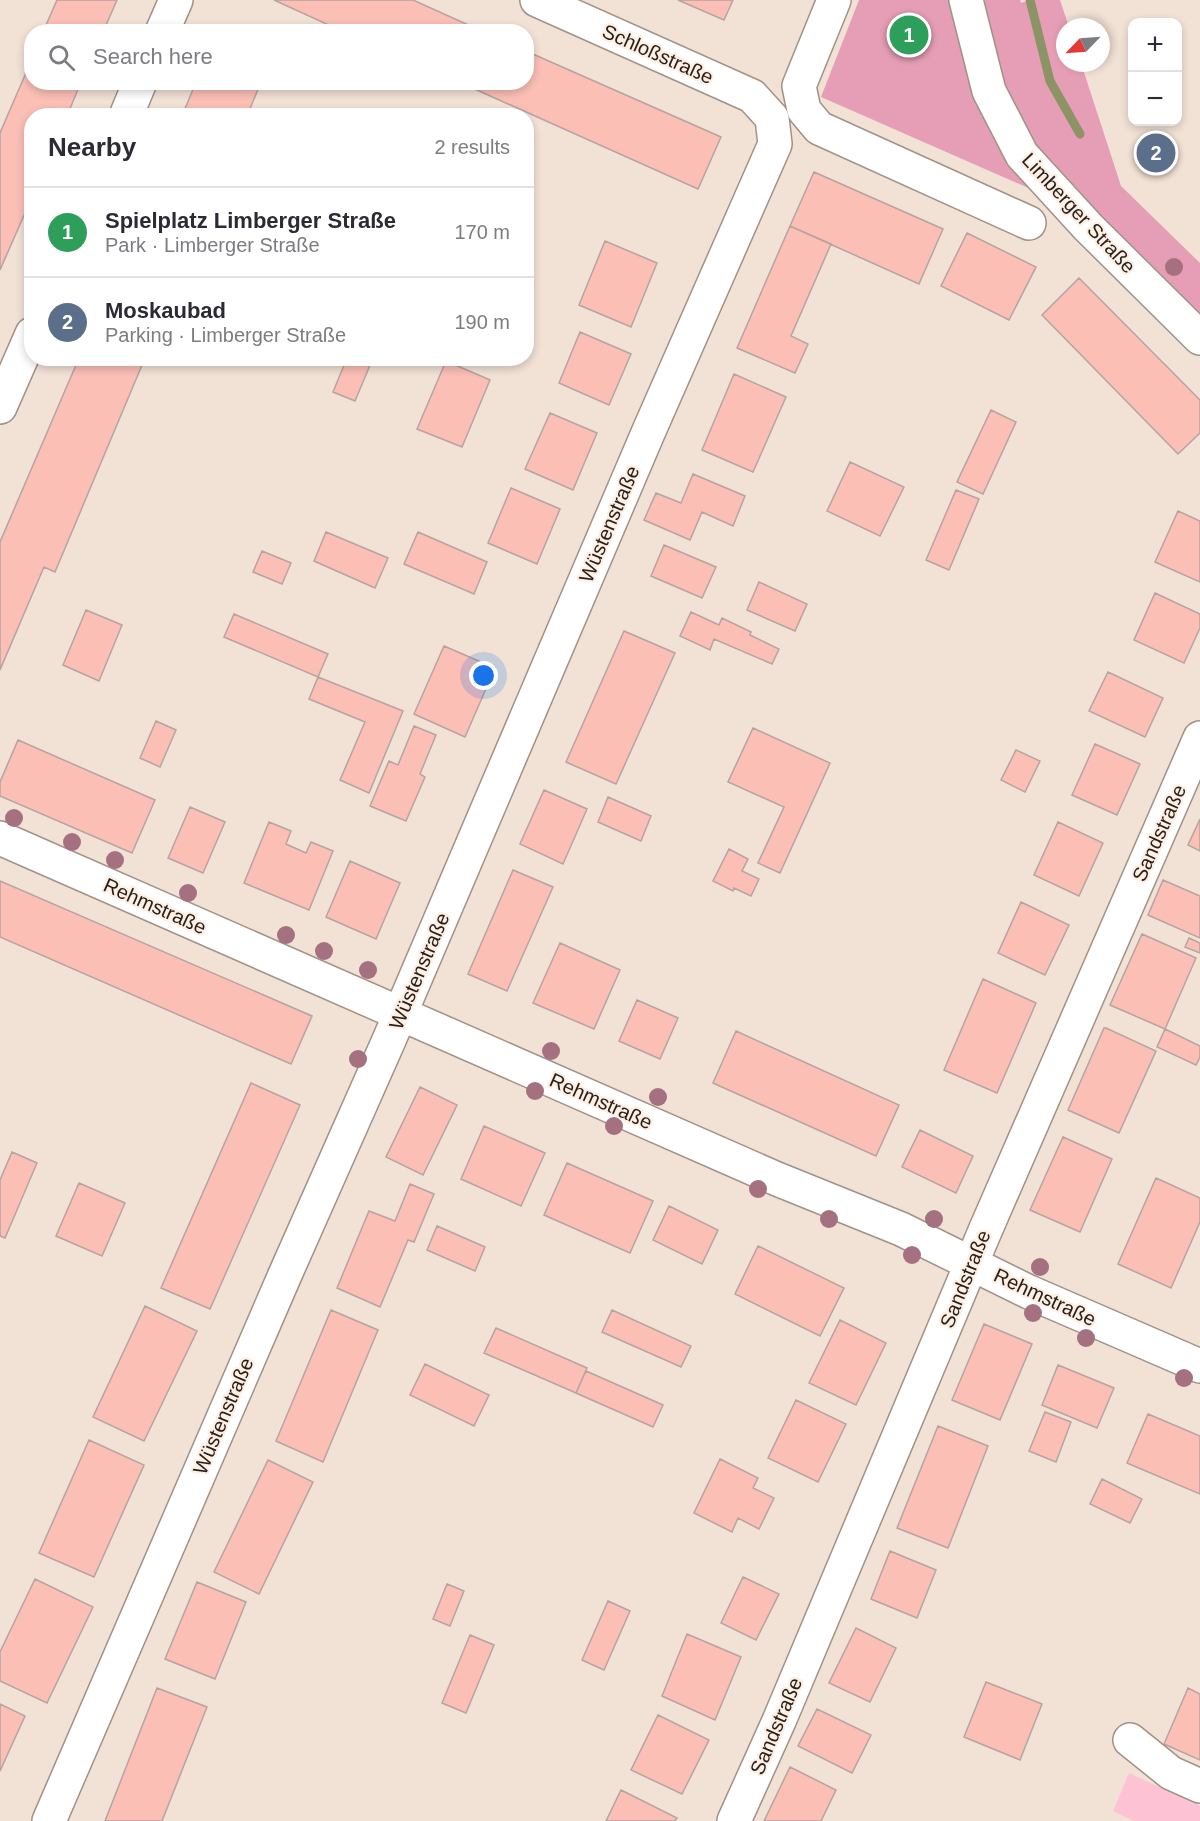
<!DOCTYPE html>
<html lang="en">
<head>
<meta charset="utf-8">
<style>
  body { margin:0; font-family:Arial,sans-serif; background:#f7f7f7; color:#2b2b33 }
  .controls { position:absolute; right:18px; top:18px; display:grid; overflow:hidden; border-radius:12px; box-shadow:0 3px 9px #0003 }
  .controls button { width:54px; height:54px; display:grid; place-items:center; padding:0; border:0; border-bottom:2px solid #e1e1e2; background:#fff; color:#2b2b33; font:30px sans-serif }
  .compass { position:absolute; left:1056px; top:18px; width:54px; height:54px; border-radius:50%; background:#fff; box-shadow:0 3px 9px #0003; rotate:245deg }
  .you { position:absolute; left:484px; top:676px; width:21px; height:21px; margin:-15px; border:4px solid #fff; border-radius:50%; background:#1a73e8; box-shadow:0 0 0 9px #1a73e833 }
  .badge { display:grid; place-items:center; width:39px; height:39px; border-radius:50%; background:#7c3aed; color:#fff; font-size:20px; font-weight:700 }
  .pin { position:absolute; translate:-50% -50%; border:3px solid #fff; box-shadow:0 2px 6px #0006 }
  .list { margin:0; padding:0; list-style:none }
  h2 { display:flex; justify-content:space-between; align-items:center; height:78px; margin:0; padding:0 24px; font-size:26px }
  h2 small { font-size:20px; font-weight:400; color:#7c7c81 }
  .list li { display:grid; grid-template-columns:39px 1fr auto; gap:18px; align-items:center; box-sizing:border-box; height:90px; padding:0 24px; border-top:2px solid #e1e1e2 }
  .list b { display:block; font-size:22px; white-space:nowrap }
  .list p { margin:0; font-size:20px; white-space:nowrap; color:#7c7c81 }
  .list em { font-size:20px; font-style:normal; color:#7c7c81 }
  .icon { flex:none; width:33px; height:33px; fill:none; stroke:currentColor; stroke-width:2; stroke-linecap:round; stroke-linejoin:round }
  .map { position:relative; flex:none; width:1200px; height:1821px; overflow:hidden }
  .search { position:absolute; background:#fff; box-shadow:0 3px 9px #0003; left:24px; top:24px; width:510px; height:66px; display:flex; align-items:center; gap:15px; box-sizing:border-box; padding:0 21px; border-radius:24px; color:#7c7c81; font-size:22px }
  .panel { position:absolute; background:#fff; box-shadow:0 3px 9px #0003; left:24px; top:108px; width:510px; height:258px; border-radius:24px }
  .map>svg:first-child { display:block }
  .green { fill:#fdc3d5 }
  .forest { fill:#e59eb5 }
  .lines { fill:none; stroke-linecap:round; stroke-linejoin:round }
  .stream { stroke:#8c9364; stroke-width:9 }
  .building { fill:#fbbfb6; stroke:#b7a3a0; stroke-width:1.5 }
  .minor-casing { stroke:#a19287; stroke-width:36 }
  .minor { stroke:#fff; stroke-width:33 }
  .tree { fill:#a5707f }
  .labels { text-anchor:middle; stroke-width:4.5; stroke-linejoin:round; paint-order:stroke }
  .street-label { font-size:20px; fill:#251f1b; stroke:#ffeee2 }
</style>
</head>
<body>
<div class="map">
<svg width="1200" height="1821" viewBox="0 0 1200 1821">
  <rect width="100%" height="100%" fill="#f2e1d5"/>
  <path class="green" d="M 1129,1773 L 1200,1806 L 1200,1821 L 1134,1821 L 1113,1811 Z"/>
  <path class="forest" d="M 859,0 L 1020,0 L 1021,3 L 1030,0 L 1060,0 L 1069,27 L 1065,27 L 1065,63 L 1081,63 L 1121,186 L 1200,263 L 1200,319 L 1099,219 L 821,97 Z"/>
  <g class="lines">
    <path class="stream" d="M 1030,0 L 1050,81 L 1080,134"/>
  </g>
  <path class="building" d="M 57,0 L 117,0 L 103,32 L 43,32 Z
    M 274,0 L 413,0 L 484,32 L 344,32 Z
    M 678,0 L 733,0 L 724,20 Z
    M 526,51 L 721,137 L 698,189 L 459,82 L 526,82 Z
    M 32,59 L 32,82 L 81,82 L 67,116 L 32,116 L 32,197 L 0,270 L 0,133 Z
    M 196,82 L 261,82 L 247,116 L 182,116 Z
    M 814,172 L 943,229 L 919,284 L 790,226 Z
    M 790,226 L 831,244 L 791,336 L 808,344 L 795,373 L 737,348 Z
    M 967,233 L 1036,267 L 1009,320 L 941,286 Z
    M 605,241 L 657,263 L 631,327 L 579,305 Z
    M 1079,278 L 1200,400 L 1200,433 L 1178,454 L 1042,315 Z
    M 580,332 L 631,354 L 609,405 L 559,383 Z
    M 79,358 L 145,358 L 55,572 L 44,567 L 0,670 L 0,542 Z
    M 347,358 L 373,358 L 355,401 L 333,392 Z
    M 446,361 L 490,380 L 462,447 L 417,429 Z
    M 734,374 L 786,397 L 753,472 L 702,450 Z
    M 991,410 L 1016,422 L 983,494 L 957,482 Z
    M 550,413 L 597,433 L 573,490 L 525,469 Z
    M 850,462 L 904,487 L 880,536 L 827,511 Z
    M 693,474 L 745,496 L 733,526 L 702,512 L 690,540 L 644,520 L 656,493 L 681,503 Z
    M 511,488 L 560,509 L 537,564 L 488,543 Z
    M 956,490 L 979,499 L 949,570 L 926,560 Z
    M 1178,511 L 1200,521 L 1200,582 L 1155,562 Z
    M 326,532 L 388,558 L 375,588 L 314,561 Z
    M 418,532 L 487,562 L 474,594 L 404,564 Z
    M 664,545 L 716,567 L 702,598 L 651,576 Z
    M 262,551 L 291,563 L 282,584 L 253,572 Z
    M 759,582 L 807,604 L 795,631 L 747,610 Z
    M 1155,593 L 1200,614 L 1200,628 L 1184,663 L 1134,640 Z
    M 86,610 L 122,625 L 99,681 L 63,665 Z
    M 691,612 L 719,625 L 722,618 L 751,632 L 750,635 L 779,649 L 772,664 L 714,639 L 710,650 L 680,636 Z
    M 234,614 L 328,654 L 318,677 L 224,637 Z
    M 624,631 L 675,653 L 616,784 L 566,762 Z
    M 444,646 L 495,668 L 465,737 L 414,714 Z
    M 1108,672 L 1163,698 L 1145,737 L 1089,711 Z
    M 318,677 L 403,711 L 369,793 L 340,780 L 365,722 L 309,699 Z
    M 156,721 L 176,730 L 160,767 L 140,758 Z
    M 414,726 L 436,735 L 420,774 L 425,777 L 406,821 L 370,806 L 389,761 L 398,765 Z
    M 753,728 L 830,763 L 780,873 L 758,863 L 784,807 L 728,782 Z
    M 18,740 L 155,800 L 132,853 L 0,796 L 0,782 Z
    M 1095,744 L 1140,764 L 1117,815 L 1072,795 Z
    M 1016,750 L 1040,761 L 1025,792 L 1001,780 Z
    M 544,790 L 587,809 L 563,864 L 520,844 Z
    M 608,797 L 651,816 L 641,841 L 598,822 Z
    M 190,807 L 225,822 L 203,873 L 168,858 Z
    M 1200,819 L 1200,851 L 1188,845 Z
    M 269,822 L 291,831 L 286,844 L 306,853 L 311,842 L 333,851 L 309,910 L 244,883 Z
    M 1058,822 L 1103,843 L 1079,896 L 1034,875 Z
    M 729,849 L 748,859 L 742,871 L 759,879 L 751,896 L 734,888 L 733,891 L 713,881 Z
    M 350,861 L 400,883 L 376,939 L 326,917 Z
    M 513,870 L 553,887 L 507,991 L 468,974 Z
    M 1163,880 L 1200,896 L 1200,938 L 1148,915 Z
    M 0,881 L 312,1016 L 291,1064 L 0,937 Z
    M 1021,902 L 1069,925 L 1045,975 L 998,953 Z
    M 1142,934 L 1196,958 L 1165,1029 L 1110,1005 Z
    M 1189,938 L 1200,943 L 1200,953 L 1185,947 Z
    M 560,943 L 620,970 L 594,1029 L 533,1003 Z
    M 983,979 L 1036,1003 L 997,1093 L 944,1070 Z
    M 637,1000 L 678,1018 L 660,1059 L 619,1041 Z
    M 1104,1028 L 1106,1028 L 1156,1051 L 1119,1133 L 1068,1110 Z
    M 1165,1029 L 1200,1046 L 1200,1057 L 1196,1065 L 1157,1047 Z
    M 736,1031 L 899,1105 L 876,1156 L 713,1083 Z
    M 251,1083 L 300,1105 L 210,1309 L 161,1288 Z
    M 420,1087 L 457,1105 L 423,1175 L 386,1157 Z
    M 484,1126 L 545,1153 L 521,1206 L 461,1179 Z
    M 920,1130 L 973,1156 L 956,1193 L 902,1167 Z
    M 1063,1137 L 1112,1159 L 1080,1232 L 1030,1210 Z
    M 12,1152 L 37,1163 L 5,1238 L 0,1236 L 0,1180 Z
    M 567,1163 L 653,1201 L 630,1253 L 544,1215 Z
    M 1156,1178 L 1200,1198 L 1200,1222 L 1171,1288 L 1118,1264 Z
    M 79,1183 L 125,1203 L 102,1256 L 56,1236 Z
    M 410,1184 L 434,1194 L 414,1242 L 408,1240 L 380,1307 L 337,1288 L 369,1211 L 395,1221 Z
    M 669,1206 L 718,1230 L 702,1264 L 653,1240 Z
    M 437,1226 L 485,1247 L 475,1271 L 427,1250 Z
    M 758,1246 L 844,1288 L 820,1336 L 735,1294 Z
    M 145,1306 L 197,1331 L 144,1441 L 93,1417 Z
    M 331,1310 L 378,1330 L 323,1462 L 276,1441 Z
    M 612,1310 L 691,1346 L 681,1367 L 602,1332 Z
    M 840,1320 L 886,1343 L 856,1405 L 809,1383 Z
    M 984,1324 L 1032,1344 L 1000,1420 L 952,1400 Z
    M 496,1328 L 587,1368 L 576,1393 L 484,1353 Z
    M 425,1364 L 489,1395 L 474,1426 L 410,1395 Z
    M 1058,1365 L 1114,1388 L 1097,1428 L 1042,1405 Z
    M 586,1371 L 663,1405 L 653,1427 L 576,1393 Z
    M 796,1400 L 846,1424 L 818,1482 L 768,1458 Z
    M 1045,1412 L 1071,1422 L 1056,1462 L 1029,1451 Z
    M 1148,1414 L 1200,1436 L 1200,1494 L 1127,1463 Z
    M 938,1426 L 988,1446 L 948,1548 L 897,1528 Z
    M 89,1440 L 144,1465 L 94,1577 L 39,1553 Z
    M 720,1459 L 758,1478 L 753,1488 L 774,1498 L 759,1529 L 738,1518 L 732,1532 L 694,1513 Z
    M 268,1460 L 313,1482 L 259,1594 L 214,1572 Z
    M 1102,1479 L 1142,1499 L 1130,1523 L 1090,1504 Z
    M 890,1551 L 936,1570 L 917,1618 L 871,1599 Z
    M 743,1577 L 779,1594 L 756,1640 L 721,1623 Z
    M 35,1579 L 93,1607 L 47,1703 L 0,1681 L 0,1652 Z
    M 197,1582 L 246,1602 L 215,1679 L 165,1659 Z
    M 447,1584 L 464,1591 L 450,1626 L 433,1619 Z
    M 608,1601 L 630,1611 L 604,1670 L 582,1660 Z
    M 856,1628 L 896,1648 L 870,1702 L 829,1683 Z
    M 687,1634 L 741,1657 L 715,1720 L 662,1696 Z
    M 470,1635 L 494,1645 L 466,1713 L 442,1703 Z
    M 986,1682 L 1042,1704 L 1020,1760 L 964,1737 Z
    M 157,1688 L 207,1707 L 162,1821 L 105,1821 Z
    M 1188,1688 L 1200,1694 L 1200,1760 L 1164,1744 Z
    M 0,1704 L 25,1716 L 0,1771 Z
    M 817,1709 L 871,1735 L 852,1773 L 798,1746 Z
    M 658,1715 L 709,1740 L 682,1794 L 631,1770 Z
    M 790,1767 L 836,1790 L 821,1821 L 764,1821 Z
    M 621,1790 L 677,1818 L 675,1821 L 606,1821 Z"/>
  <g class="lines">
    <g class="minor-casing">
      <path id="minor" d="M 834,0 L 799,86 L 804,110 L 819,128 L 1029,223
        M 966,0 L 989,91 L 1022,155 L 1088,227 L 1200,338
        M 162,32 L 176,0
        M 126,116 L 140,82
        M 0,407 L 32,334
        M 0,838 L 777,1179 L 901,1229 L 1029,1292 L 1200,1366
        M 1130,1740 L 1171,1773 L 1200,1786
        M 49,1821 L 284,1277 L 389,1040 L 648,433 L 775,144 L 772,118 L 752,96 L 537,0
        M 734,1821 L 779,1721 L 985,1231 L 1200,738"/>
    </g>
    <use href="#minor" class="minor"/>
  </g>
  <g class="tree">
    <circle cx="1174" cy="267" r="9"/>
    <circle cx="14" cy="818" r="9"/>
    <circle cx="72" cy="842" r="9"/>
    <circle cx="115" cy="860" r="9"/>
    <circle cx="188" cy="893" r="9"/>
    <circle cx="286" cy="935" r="9"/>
    <circle cx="324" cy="951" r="9"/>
    <circle cx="368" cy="970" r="9"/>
    <circle cx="551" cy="1051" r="9"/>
    <circle cx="358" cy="1059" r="9"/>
    <circle cx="535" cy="1091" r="9"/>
    <circle cx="658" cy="1097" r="9"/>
    <circle cx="614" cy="1126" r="9"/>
    <circle cx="758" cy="1189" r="9"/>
    <circle cx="829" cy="1219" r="9"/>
    <circle cx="934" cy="1219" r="9"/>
    <circle cx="912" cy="1255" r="9"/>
    <circle cx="1040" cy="1267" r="9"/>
    <circle cx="1033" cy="1313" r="9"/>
    <circle cx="1086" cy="1338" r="9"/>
    <circle cx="1184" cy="1378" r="9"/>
  </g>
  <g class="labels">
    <g class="street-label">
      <text transform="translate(658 54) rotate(24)" y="7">Schloßstraße</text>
      <text transform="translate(1079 213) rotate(47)" y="7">Limberger Straße</text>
      <text transform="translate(609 524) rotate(-67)" y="7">Wüstenstraße</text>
      <text transform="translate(1159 833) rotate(-66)" y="7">Sandstraße</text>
      <text transform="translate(155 906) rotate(24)" y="7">Rehmstraße</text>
      <text transform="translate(419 971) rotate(-67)" y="7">Wüstenstraße</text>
      <text transform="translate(601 1101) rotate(24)" y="7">Rehmstraße</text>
      <text transform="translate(965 1279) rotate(-68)" y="7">Sandstraße</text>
      <text transform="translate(1045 1297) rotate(25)" y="7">Rehmstraße</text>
      <text transform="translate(223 1416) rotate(-67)" y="7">Wüstenstraße</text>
      <text transform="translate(776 1726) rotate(-67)" y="7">Sandstraße</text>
    </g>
  </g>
</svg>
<div class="controls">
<button>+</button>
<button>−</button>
</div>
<svg class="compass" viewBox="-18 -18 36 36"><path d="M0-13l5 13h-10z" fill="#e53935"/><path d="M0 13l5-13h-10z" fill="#7c7c81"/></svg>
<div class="you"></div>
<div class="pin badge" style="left:909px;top:35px;background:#2e9e5b">1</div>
<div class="pin badge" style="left:1156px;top:153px;background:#5c6f8a">2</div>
<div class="search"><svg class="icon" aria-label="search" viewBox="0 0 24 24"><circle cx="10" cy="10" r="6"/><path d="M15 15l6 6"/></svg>Search here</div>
<section class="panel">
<h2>Nearby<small>2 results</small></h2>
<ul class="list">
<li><span class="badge" style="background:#2e9e5b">1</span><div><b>Spielplatz Limberger Straße</b><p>Park · Limberger Straße</p></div><em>170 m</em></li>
<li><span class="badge" style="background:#5c6f8a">2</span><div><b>Moskaubad</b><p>Parking · Limberger Straße</p></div><em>190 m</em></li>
</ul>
</section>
</div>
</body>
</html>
